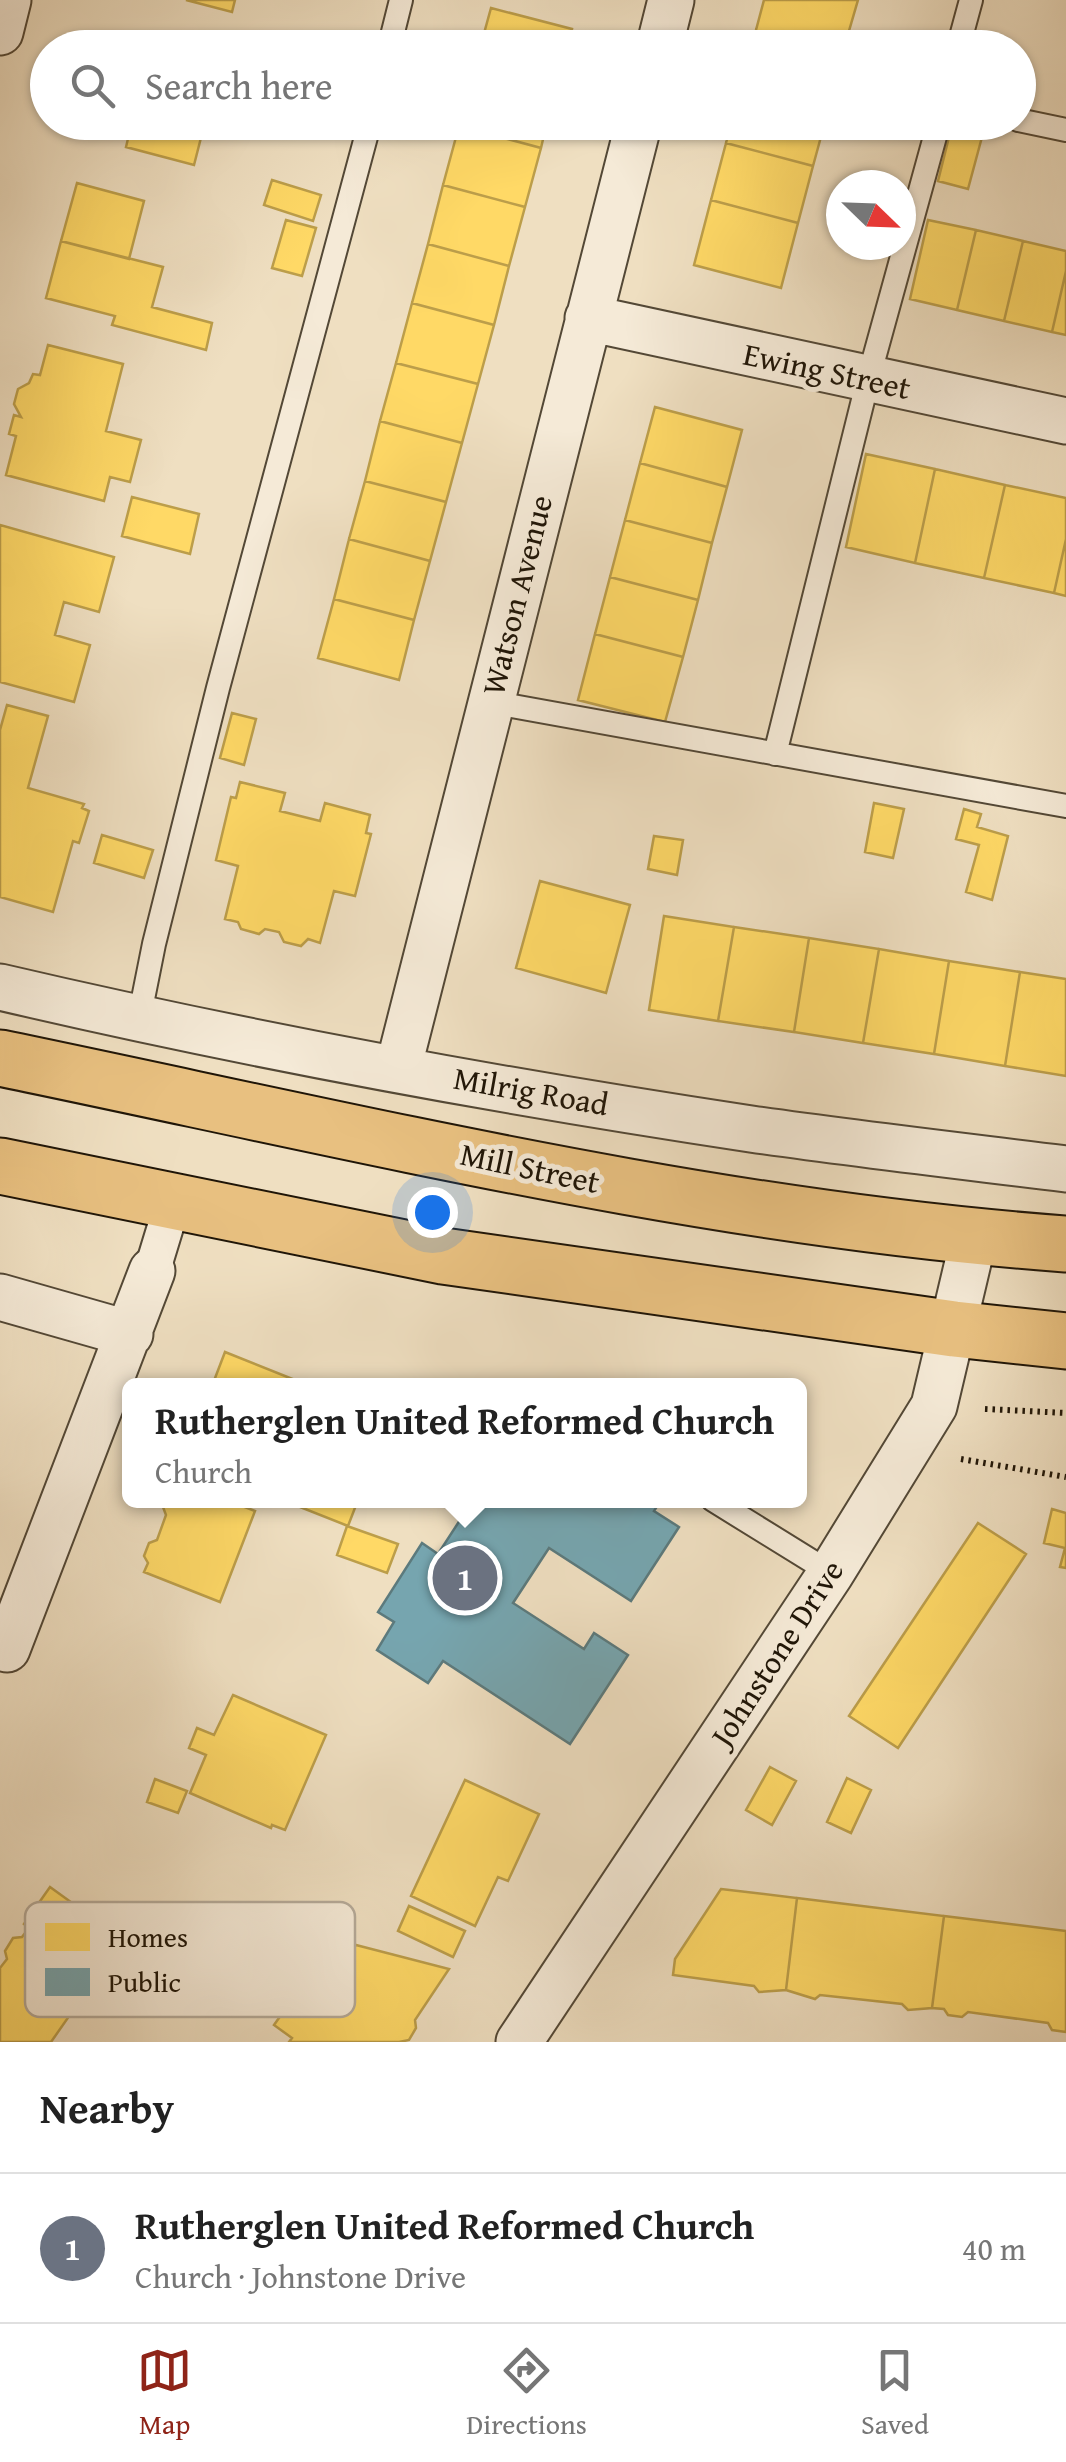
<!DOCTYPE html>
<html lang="en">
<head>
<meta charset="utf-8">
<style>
  body { margin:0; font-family:"Gentium Book Plus",serif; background:#f6f6f6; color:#222 }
  .compass { position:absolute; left:826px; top:170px; width:90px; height:90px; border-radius:50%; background:#fff; box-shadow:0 2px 8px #0004; rotate:113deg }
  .you { position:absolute; left:432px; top:1212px; width:35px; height:35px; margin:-25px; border:8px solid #fff; border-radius:50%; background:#1a73e8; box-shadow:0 0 0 15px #1a73e833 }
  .badge { display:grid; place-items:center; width:65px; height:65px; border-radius:50%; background:#8f2418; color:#fff; font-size:32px; font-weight:700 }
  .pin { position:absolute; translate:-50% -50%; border:5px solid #fff; box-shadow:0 2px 10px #0006 }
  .popup { position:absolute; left:122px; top:1378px; width:685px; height:130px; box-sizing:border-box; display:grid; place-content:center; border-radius:15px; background:#fff; filter:drop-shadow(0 2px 8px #0005); font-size:32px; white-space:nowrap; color:#767676 }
  .popup b { font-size:38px; color:#222 }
  .popup::after { content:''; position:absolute; left:50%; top:100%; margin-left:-20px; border:20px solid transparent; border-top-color:#fff }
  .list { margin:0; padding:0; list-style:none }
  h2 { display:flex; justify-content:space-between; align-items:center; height:130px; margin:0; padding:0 40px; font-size:42px }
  h2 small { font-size:32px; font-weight:400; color:#767676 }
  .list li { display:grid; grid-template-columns:65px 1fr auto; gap:30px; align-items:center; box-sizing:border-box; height:150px; padding:0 40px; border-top:2px solid #e0e0e0 }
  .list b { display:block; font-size:38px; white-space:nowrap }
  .list p { margin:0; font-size:32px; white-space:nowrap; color:#767676 }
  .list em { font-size:32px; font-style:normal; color:#767676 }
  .icon { flex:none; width:55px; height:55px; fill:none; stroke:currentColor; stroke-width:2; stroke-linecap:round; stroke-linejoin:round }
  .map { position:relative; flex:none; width:1066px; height:2042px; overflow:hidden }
  .search { position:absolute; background:#fff; box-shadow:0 2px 8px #0004; left:30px; right:30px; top:30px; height:110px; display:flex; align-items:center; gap:25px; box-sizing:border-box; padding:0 35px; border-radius:55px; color:#767676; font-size:38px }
  .sheet { height:280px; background:#fff }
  nav { display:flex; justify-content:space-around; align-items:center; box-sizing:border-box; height:140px; border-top:2px solid #e0e0e0; background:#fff; font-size:28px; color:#767676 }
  nav a { display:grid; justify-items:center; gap:5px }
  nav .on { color:#8f2418 }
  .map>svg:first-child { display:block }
  .homes { fill:#ffd966; stroke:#bc9e4a; stroke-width:2.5 }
  .public { fill:#76a5af; stroke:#5c7a7d; stroke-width:2.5 }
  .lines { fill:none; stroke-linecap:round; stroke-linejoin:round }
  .service-casing { stroke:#534836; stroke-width:26 }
  .pedestrian-casing { stroke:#534836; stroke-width:39 }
  .minor-casing { stroke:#534836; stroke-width:49 }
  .primary-casing { stroke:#1f1507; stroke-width:59 }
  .path { stroke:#1f1507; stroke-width:6; stroke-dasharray:2.5 5; stroke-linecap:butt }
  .service { stroke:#f5ead7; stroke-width:22 }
  .pedestrian { stroke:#f5ead7; stroke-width:35 }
  .minor { stroke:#f5ead7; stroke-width:45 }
  .primary { stroke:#e8c080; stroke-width:55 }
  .labels { text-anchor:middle; stroke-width:10; stroke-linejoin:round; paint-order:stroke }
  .street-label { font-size:32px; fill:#1f1507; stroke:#f5ead7 }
  .key { fill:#f5ead7; stroke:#b5aa99; stroke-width:2.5 }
  .key-label { font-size:28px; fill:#1f1507 }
</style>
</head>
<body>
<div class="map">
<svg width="1066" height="2042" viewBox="0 0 1066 2042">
  <rect width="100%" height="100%" fill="#efdfc1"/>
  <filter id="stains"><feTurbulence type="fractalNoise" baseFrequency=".002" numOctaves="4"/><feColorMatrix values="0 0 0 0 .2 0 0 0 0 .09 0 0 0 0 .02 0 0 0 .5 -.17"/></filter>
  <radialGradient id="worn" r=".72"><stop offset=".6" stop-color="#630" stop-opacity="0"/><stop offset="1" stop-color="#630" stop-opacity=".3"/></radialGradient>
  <path class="homes" d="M 186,0 L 235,0 L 232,12 Z
    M 764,0 L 858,0 L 844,48 L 823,48 L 756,30 Z
    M 491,8 L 572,29 L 568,48 L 480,48 Z
    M 756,30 L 823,48 L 751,48 Z
    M 156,33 L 214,48 L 152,48 Z
    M 132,122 L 205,122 L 194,165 L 126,147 Z
    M 460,122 L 547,122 L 541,148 L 459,126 Z
    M 732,122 L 825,122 L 813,166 L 726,143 Z
    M 459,126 L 541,148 L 525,207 L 443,185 Z
    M 951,129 L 982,137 L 968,189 L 938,181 Z
    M 726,143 L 813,166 L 798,223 L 711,200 Z
    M 272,180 L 321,195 L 313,221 L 264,205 Z
    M 77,183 L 144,201 L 129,259 L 61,241 Z
    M 443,185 L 525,207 L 509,266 L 428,244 Z
    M 711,200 L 798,223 L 781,288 L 694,265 Z
    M 286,220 L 316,228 L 302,276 L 272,268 Z
    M 928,220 L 976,230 L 957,310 L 910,299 Z
    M 976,230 L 1023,241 L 1004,321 L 957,310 Z
    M 61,241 L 163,267 L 152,307 L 212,323 L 206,350 L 112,325 L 115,316 L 46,298 Z
    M 1023,241 L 1066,251 L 1066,271 L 1052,332 L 1004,321 Z
    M 428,244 L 509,266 L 494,325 L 412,303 Z
    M 1066,271 L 1066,335 L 1052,332 Z
    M 412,303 L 494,325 L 478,384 L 396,363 Z
    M 48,345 L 123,364 L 106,431 L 141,440 L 130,482 L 110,477 L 104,501 L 6,475 L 16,436 L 9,434 L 14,415 L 21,417 L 14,404 L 18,389 L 29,383 L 33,374 L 40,375 Z
    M 396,363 L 478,384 L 462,443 L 380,421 Z
    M 655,407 L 742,430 L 727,487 L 640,463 Z
    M 380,421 L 462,443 L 446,502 L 365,481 Z
    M 866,454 L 935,469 L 915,563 L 846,547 Z
    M 640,463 L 727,487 L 712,543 L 625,520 Z
    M 935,469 L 1005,485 L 984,578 L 915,563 Z
    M 365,481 L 446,502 L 430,561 L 349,539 Z
    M 1005,485 L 1066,498 L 1066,539 L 1054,593 L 984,578 Z
    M 132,497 L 199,514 L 190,554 L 122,536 Z
    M 625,520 L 712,543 L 698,600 L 610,577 Z
    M 0,525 L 114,557 L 99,612 L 64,602 L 55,635 L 90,645 L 74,702 L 0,682 Z
    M 349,539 L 430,561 L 414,620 L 334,599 Z
    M 1066,539 L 1066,596 L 1054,593 Z
    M 610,577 L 698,600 L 683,657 L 595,634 Z
    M 334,599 L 414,620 L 399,680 L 318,658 Z
    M 595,634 L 683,657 L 665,722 L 578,700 Z
    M 7,705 L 48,716 L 28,788 L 84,804 L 82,808 L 89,811 L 79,843 L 73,841 L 53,912 L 0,897 L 0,730 Z
    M 232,713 L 256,719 L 244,765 L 220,758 Z
    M 240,782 L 285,793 L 280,811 L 320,821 L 325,803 L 370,815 L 366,833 L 371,834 L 355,896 L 334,891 L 320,943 L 308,939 L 301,946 L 284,942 L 279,932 L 265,929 L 259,934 L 241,929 L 238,922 L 225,919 L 238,866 L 216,860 L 231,797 L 236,798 Z
    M 874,803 L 904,809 L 893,858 L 865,852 Z
    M 964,809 L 981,814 L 977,827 L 1008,836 L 992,900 L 966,892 L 979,845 L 956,839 Z
    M 102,835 L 153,850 L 144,878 L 94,863 Z
    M 654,836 L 683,840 L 677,875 L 648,869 Z
    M 540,881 L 630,905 L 606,993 L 516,968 Z
    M 664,916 L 734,927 L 718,1021 L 649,1010 Z
    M 734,927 L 809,938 L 794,1032 L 718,1021 Z
    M 809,938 L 879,949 L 863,1043 L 794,1032 Z
    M 879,949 L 949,961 L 934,1054 L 863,1043 Z
    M 949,961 L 1020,972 L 1005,1066 L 934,1054 Z
    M 1020,972 L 1066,979 L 1066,1076 L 1005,1066 Z
    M 225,1352 L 310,1386 L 212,1386 Z
    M 166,1500 L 227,1500 L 255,1511 L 220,1602 L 144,1572 L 148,1563 L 144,1556 L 149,1543 L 157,1540 L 166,1515 L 163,1507 Z
    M 297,1500 L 358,1500 L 348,1526 L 295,1505 Z
    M 1052,1509 L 1066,1513 L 1066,1568 L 1060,1567 L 1065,1548 L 1044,1543 Z
    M 978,1523 L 1026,1554 L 898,1748 L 849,1716 Z
    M 347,1526 L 398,1544 L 387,1573 L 337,1555 Z
    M 233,1695 L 326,1735 L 285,1830 L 272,1825 L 271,1828 L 190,1793 L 206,1755 L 189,1748 L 197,1728 L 214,1735 Z
    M 770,1767 L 796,1781 L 772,1825 L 746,1810 Z
    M 847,1778 L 871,1790 L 851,1833 L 827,1822 Z
    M 155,1779 L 187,1791 L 178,1813 L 147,1802 Z
    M 465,1780 L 539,1814 L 508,1881 L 498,1877 L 475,1926 L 411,1896 Z
    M 50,1887 L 122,1939 L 109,1957 L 137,1976 L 121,1998 L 95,1979 L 51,2042 L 0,2042 L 0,1968 L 7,1959 L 5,1951 L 13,1938 L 22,1937 L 29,1928 L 24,1924 Z
    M 721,1889 L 797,1898 L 786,1990 L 759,1992 L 754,1986 L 673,1975 L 675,1959 Z
    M 797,1898 L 944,1916 L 932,2008 L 908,2010 L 902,2004 L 820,1995 L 815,1999 L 786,1990 Z
    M 409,1906 L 465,1931 L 453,1957 L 398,1931 Z
    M 944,1916 L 1066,1931 L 1066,2032 L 1052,2030 L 1048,2023 L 968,2012 L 962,2017 L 948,2015 L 944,2009 L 932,2008 Z
    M 356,1945 L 449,1969 L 415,2020 L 416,2028 L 409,2040 L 399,2042 L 289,2042 L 292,2038 L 274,2025 L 293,1998 L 311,2011 L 330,1982 L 311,1969 L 323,1953 L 341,1965 Z"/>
  <path class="public" d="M 473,1500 L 661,1500 L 654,1511 L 679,1527 L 631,1601 L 549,1548 L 513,1603 L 584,1649 L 594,1633 L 628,1655 L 570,1744 L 443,1661 L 428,1683 L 377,1650 L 394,1622 L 378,1612 L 422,1543 L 438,1554 Z"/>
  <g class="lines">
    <g class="service-casing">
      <path id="service" d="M 389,48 L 401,0
        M 958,48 L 971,0
        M 1018,120 L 1066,130
        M 490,702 L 1066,806
        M 775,754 L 868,380 L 939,122
        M 139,1019 L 154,944 L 218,688 L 370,122
        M 713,1500 L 831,1573"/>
    </g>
    <g class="pedestrian-casing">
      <path id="pedestrian" d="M 152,1271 L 173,1202"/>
    </g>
    <g class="minor-casing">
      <path id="minor" d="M 0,32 L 8,0
        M 659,48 L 671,0
        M 588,318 L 1066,421
        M 0,987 C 248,1045 499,1091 751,1129 C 856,1144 961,1156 1066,1169
        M 398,1069 L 639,122
        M 0,1297 L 130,1334
        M 7,1649 L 152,1271
        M 519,2042 L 831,1573 L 934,1406 L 974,1237"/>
    </g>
    <g class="primary-casing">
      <path id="primary" d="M 0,1058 C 353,1131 706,1218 1066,1244
        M 0,1166 L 443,1256 L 954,1329 L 1066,1341"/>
    </g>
    <path class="path" d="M 985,1409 L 1066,1413
      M 961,1459 L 1066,1477"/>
    <use href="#service" class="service"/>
    <use href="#pedestrian" class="pedestrian"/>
    <use href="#minor" class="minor"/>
    <use href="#primary" class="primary"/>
  </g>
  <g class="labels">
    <g class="street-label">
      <text transform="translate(827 371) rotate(12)" y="11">Ewing Street</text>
      <text transform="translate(517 595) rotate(-76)" y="11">Watson Avenue</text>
      <text transform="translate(531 1091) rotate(10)" y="11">Milrig Road</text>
      <text transform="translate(530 1168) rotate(12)" y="11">Mill Street</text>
      <text transform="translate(777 1653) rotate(-57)" y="11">Johnstone Drive</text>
    </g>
  </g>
  <rect x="25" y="1902" width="330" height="115" rx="15" class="key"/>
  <rect x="45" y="1923" width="45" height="28" fill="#ffd966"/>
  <rect x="45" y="1968" width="45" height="28" fill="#76a5af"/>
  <g class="key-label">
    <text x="108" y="1947">Homes</text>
    <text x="108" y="1992">Public</text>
  </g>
  <rect width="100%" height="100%" filter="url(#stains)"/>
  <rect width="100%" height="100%" fill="url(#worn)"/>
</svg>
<svg class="compass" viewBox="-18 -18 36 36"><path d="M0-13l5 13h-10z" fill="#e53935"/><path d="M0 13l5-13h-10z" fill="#767676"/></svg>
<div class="you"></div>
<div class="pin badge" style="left:465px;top:1578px;background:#6b7280">1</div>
<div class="popup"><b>Rutherglen United Reformed Church</b>Church</div>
<div class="search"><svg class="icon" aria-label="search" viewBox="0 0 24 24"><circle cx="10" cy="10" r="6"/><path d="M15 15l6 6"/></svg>Search here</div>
</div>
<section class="sheet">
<h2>Nearby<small></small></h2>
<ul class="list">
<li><span class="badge" style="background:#6b7280">1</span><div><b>Rutherglen United Reformed Church</b><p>Church · Johnstone Drive</p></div><em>40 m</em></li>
</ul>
</section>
<nav>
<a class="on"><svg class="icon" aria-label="map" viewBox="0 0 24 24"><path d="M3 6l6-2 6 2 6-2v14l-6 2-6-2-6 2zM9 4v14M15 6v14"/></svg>Map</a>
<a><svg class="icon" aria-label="directions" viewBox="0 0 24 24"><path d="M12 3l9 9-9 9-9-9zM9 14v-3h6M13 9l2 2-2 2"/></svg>Directions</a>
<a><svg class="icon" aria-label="saved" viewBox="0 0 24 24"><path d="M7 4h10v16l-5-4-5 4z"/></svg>Saved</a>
</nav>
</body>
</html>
